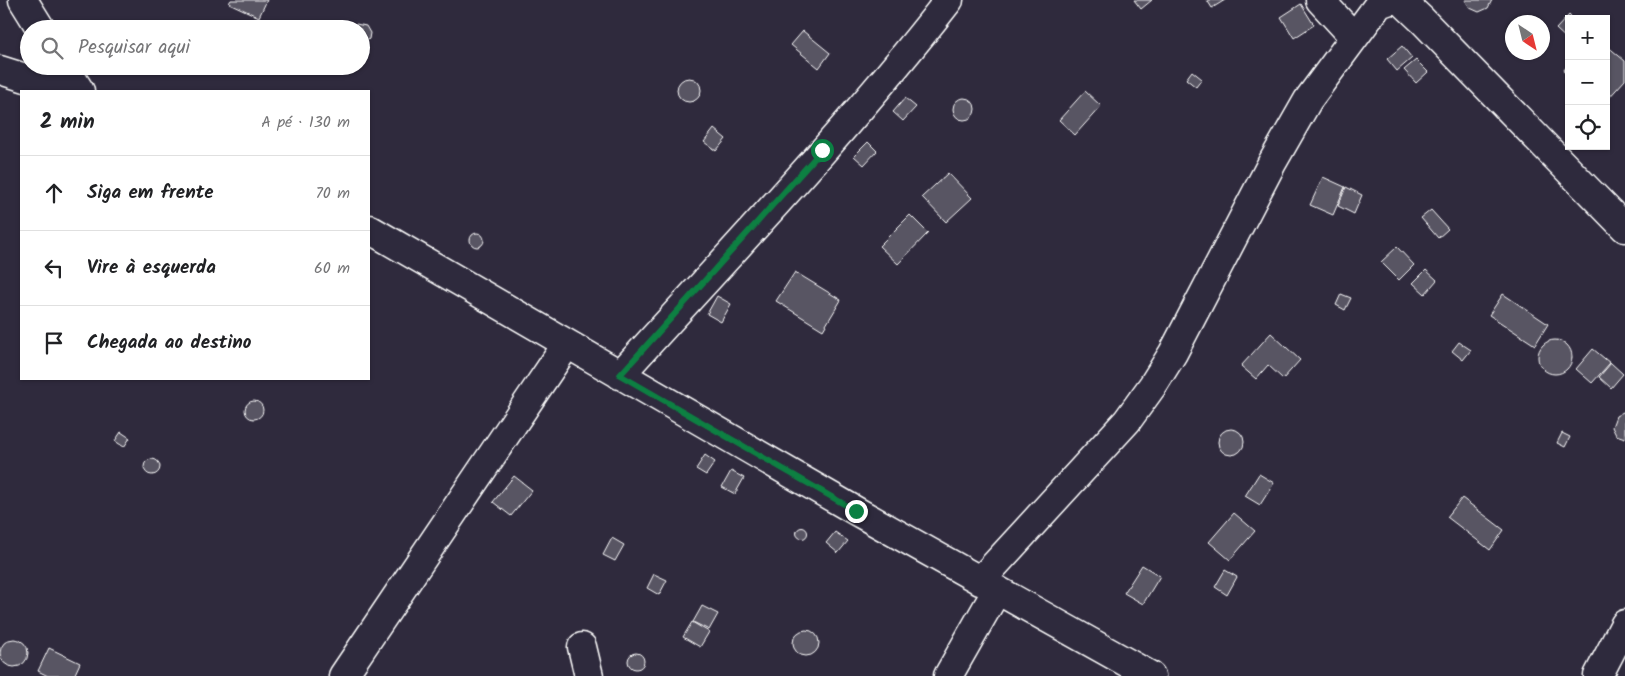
<!DOCTYPE html>
<html lang="pt">
<head>
<meta charset="utf-8">
<style>
  body { margin:0; font-family:Kalam,sans-serif; background:#f6f6f6; color:#202124 }
  .controls { position:absolute; right:15px; top:15px; display:grid; overflow:hidden; border-radius:0px; box-shadow:0 1px 4px #0004 }
  .controls button { width:45px; height:45px; display:grid; place-items:center; padding:0; border:0; border-bottom:1px solid #e0e0e0; background:#fff; color:#202124; font:25px sans-serif }
  .compass { position:absolute; left:1505px; top:15px; width:45px; height:45px; border-radius:50%; background:#fff; box-shadow:0 1px 4px #0004; rotate:145deg }
  .stop { position:absolute; width:15px; height:15px; margin:-11px; border:4px solid #0b8043; border-radius:50%; background:#fff }
  .stop.end { background:#0b8043; border-color:#fff; box-shadow:0 1px 5px #0008 }
  .list { margin:0; padding:0; list-style:none }
  h2 { display:flex; justify-content:space-between; align-items:center; height:65px; margin:0; padding:0 20px; font-size:21px }
  h2 small { font-size:16px; font-weight:400; color:#757577 }
  .list li { display:grid; grid-template-columns:32px 1fr auto; gap:15px; align-items:center; box-sizing:border-box; height:75px; padding:0 20px; border-top:1px solid #e0e0e0 }
  .list b { display:block; font-size:19px; white-space:nowrap }
  .list em { font-size:16px; font-style:normal; color:#757577 }
  .icon { flex:none; width:28px; height:28px; fill:none; stroke:currentColor; stroke-width:2; stroke-linecap:round; stroke-linejoin:round }
  .map { position:relative; flex:none; width:1625px; height:676px; overflow:hidden }
  .search { position:absolute; background:#fff; box-shadow:0 1px 4px #0004; left:20px; top:20px; width:350px; height:55px; display:flex; align-items:center; gap:12px; box-sizing:border-box; padding:0 18px; border-radius:28px; color:#757577; font-size:19px }
  .panel { position:absolute; background:#fff; box-shadow:0 1px 4px #0004; left:20px; top:90px; width:350px; height:290px; border-radius:0px }
  .map>svg:first-child { display:block }
  .building { fill:#595564; stroke:#fff }
  .lines { fill:none; stroke-linecap:round; stroke-linejoin:round }
  .minor-casing { stroke:#fff; stroke-width:31 }
  .minor { stroke:#2f2a3d; stroke-width:28 }
  .route { stroke:#0b8043; stroke-width:6 }
</style>
</head>
<body>
<div class="map">
<svg width="1625" height="676" viewBox="0 0 1625 676">
  <rect width="100%" height="100%" fill="#2f2a3d"/>
  <filter id="ink" filterUnits="userSpaceOnUse"><feTurbulence type="fractalNoise" baseFrequency=".02" numOctaves="2"/><feDisplacementMap in="SourceGraphic" scale="10" xChannelSelector="R" yChannelSelector="G"/><feConvolveMatrix kernelMatrix="1 2 1 2 8 2 1 2 1" color-interpolation-filters="sRGB"/></filter>
  <g filter="url(#ink)">
    <path class="building" d="M 231,0 L 267,0 L 259,17 L 229,3 Z
      M 1134,0 L 1152,0 L 1141,9 Z
      M 1207,0 L 1225,0 L 1212,8 Z
      M 1465,0 L 1492,0 L 1488,8 L 1479,12 L 1470,8 Z
      M 1301,4 L 1314,25 L 1294,38 L 1281,17 Z
      M 1569,15 L 1573,19 L 1569,19 L 1569,41 L 1556,29 Z
      M 356,24 L 366,26 L 370,33 L 369,39 L 361,45 L 361,29 L 350,29 Z
      M 803,31 L 830,53 L 819,68 L 791,45 Z
      M 1606,45 L 1625,61 L 1625,80 L 1606,101 Z
      M 1402,46 L 1412,58 L 1397,71 L 1387,59 Z
      M 1416,60 L 1428,72 L 1416,83 L 1404,70 Z
      M 1569,64 L 1569,76 L 1563,71 Z
      M 1192,71 L 1202,79 L 1196,87 L 1186,79 Z
      M677 90a12 12 0 1 1 24 0a12 12 0 1 1-24 0Z
      M 1085,91 L 1101,106 L 1075,135 L 1059,120 Z
      M953 109a11 11 0 1 1 22 0a11 11 0 1 1-22 0Z
      M 905,98 L 916,107 L 903,121 L 893,112 Z
      M 714,129 L 726,139 L 716,151 L 704,142 Z
      M 868,142 L 877,151 L 864,165 L 854,156 Z
      M 948,173 L 972,198 L 946,222 L 922,197 Z
      M 1323,177 L 1345,187 L 1333,215 L 1310,205 Z
      M 1346,187 L 1362,195 L 1354,214 L 1338,206 Z
      M 1431,210 L 1448,229 L 1438,238 L 1421,218 Z
      M 910,215 L 928,233 L 898,264 L 879,246 Z
      M470 240a7 7 0 1 1 14 0a7 7 0 1 1-14 0Z
      M 1397,247 L 1414,265 L 1399,280 L 1381,262 Z
      M 1426,270 L 1437,280 L 1425,294 L 1413,283 Z
      M 795,272 L 841,300 L 823,330 L 776,301 Z
      M 1341,294 L 1351,298 L 1345,310 L 1336,305 Z
      M 1503,294 L 1548,324 L 1535,345 L 1489,315 Z
      M 717,296 L 731,304 L 721,322 L 707,314 Z
      M 1271,333 L 1300,360 L 1283,379 L 1268,365 L 1256,379 L 1241,366 Z
      M1538 357a17 17 0 1 1 34 0a17 17 0 1 1-34 0Z
      M 1459,342 L 1471,350 L 1463,360 L 1452,351 Z
      M 1593,349 L 1610,363 L 1592,383 L 1576,369 Z
      M 1611,363 L 1623,374 L 1611,388 L 1599,377 Z
      M245 410a9 9 0 1 1 18 0a9 9 0 1 1-18 0Z
      M 1623,412 L 1625,412 L 1625,438 L 1616,435 L 1612,427 L 1616,416 Z
      M1218 442a13 13 0 1 1 26 0a13 13 0 1 1-26 0Z
      M 121,432 L 130,438 L 124,447 L 115,441 Z
      M 1562,433 L 1570,437 L 1565,447 L 1557,443 Z
      M 705,455 L 715,462 L 706,475 L 696,469 Z
      M144 467a8 8 0 1 1 16 0a8 8 0 1 1-16 0Z
      M 731,471 L 744,478 L 735,494 L 722,487 Z
      M 1259,474 L 1274,483 L 1260,505 L 1245,496 Z
      M 514,476 L 532,490 L 511,516 L 493,502 Z
      M 1462,498 L 1504,530 L 1490,550 L 1447,517 Z
      M 1234,513 L 1255,531 L 1230,560 L 1209,542 Z
      M796.5 533a5.5 5.5 0 1 1 11 0a5.5 5.5 0 1 1-11 0Z
      M 835,532 L 848,541 L 838,553 L 826,543 Z
      M 612,538 L 624,545 L 615,561 L 603,555 Z
      M 1142,565 L 1160,576 L 1143,604 L 1124,593 Z
      M 1225,570 L 1237,577 L 1227,595 L 1215,587 Z
      M 654,574 L 667,580 L 659,595 L 647,588 Z
      M 702,606 L 718,614 L 709,630 L 693,622 Z
      M 692,622 L 709,632 L 700,647 L 683,637 Z
      M793 643a13 13 0 1 1 26 0a13 13 0 1 1-26 0Z
      M0 653a14 14 0 1 1 28 0a14 14 0 1 1-28 0Z
      M 49,648 L 80,663 L 74,676 L 48,676 L 38,671 Z
      M628 661a8 8 0 1 1 16 0a8 8 0 1 1-16 0Z"/>
    <g class="lines">
      <g class="minor-casing">
        <path id="minor" d="M 23,0 L 41,29
          M 1320,0 L 1354,37
          M 1395,0 L 1403,2 L 1422,20 L 1625,228
          M 64,66 L 80,91
          M 0,70 L 67,91
          M 369,229 L 856,511 L 1151,676
          M 620,375 C 731,252 847,131 949,0
          M 980,581 L 1127,421 L 1153,385 L 1173,353 L 1272,163 L 1308,100 L 1379,4 L 1390,0
          M 582,647 L 589,676
          M 343,676 L 567,344
          M 948,676 L 997,590
          M 1598,676 L 1625,624"/>
      </g>
      <use href="#minor" class="minor"/>
    </g>
  </g>
  <g class="lines" filter="url(#ink)">
    <path class="route" d="M 822,150 L 620,375 L 856,511"/>
  </g>
</svg>
<div class="controls">
<button>+</button>
<button>−</button>
<button><svg class="icon" aria-label="locate" viewBox="0 0 24 24"><circle cx="12" cy="12" r="6"/><path d="M12 2v4M12 18v4M2 12h4M18 12h4"/></svg></button>
</div>
<svg class="compass" viewBox="-18 -18 36 36"><path d="M0-13l5 13h-10z" fill="#e53935"/><path d="M0 13l5-13h-10z" fill="#757577"/></svg>
<div class="stop" style="left:822px;top:150px"></div>
<div class="stop end" style="left:856px;top:511px"></div>
<div class="search"><svg class="icon" aria-label="search" viewBox="0 0 24 24"><circle cx="10" cy="10" r="6"/><path d="M15 15l6 6"/></svg>Pesquisar aqui</div>
<section class="panel">
<h2>2 min<small>A pé · 130 m</small></h2>
<ul class="list">
<li><svg class="icon" aria-label="ahead" viewBox="0 0 24 24"><path d="M12 20V5M6 11l6-6 6 6"/></svg><div><b>Siga em frente</b></div><em>70 m</em></li>
<li><svg class="icon" aria-label="left" viewBox="0 0 24 24"><path d="M17 20v-9H6M10 6l-5 5 5 5"/></svg><div><b>Vire à esquerda</b></div><em>60 m</em></li>
<li><svg class="icon" aria-label="arrive" viewBox="0 0 24 24"><path d="M6 21V4h12l-3 4 3 4H6"/></svg><div><b>Chegada ao destino</b></div></li>
</ul>
</section>
</div>
</body>
</html>
